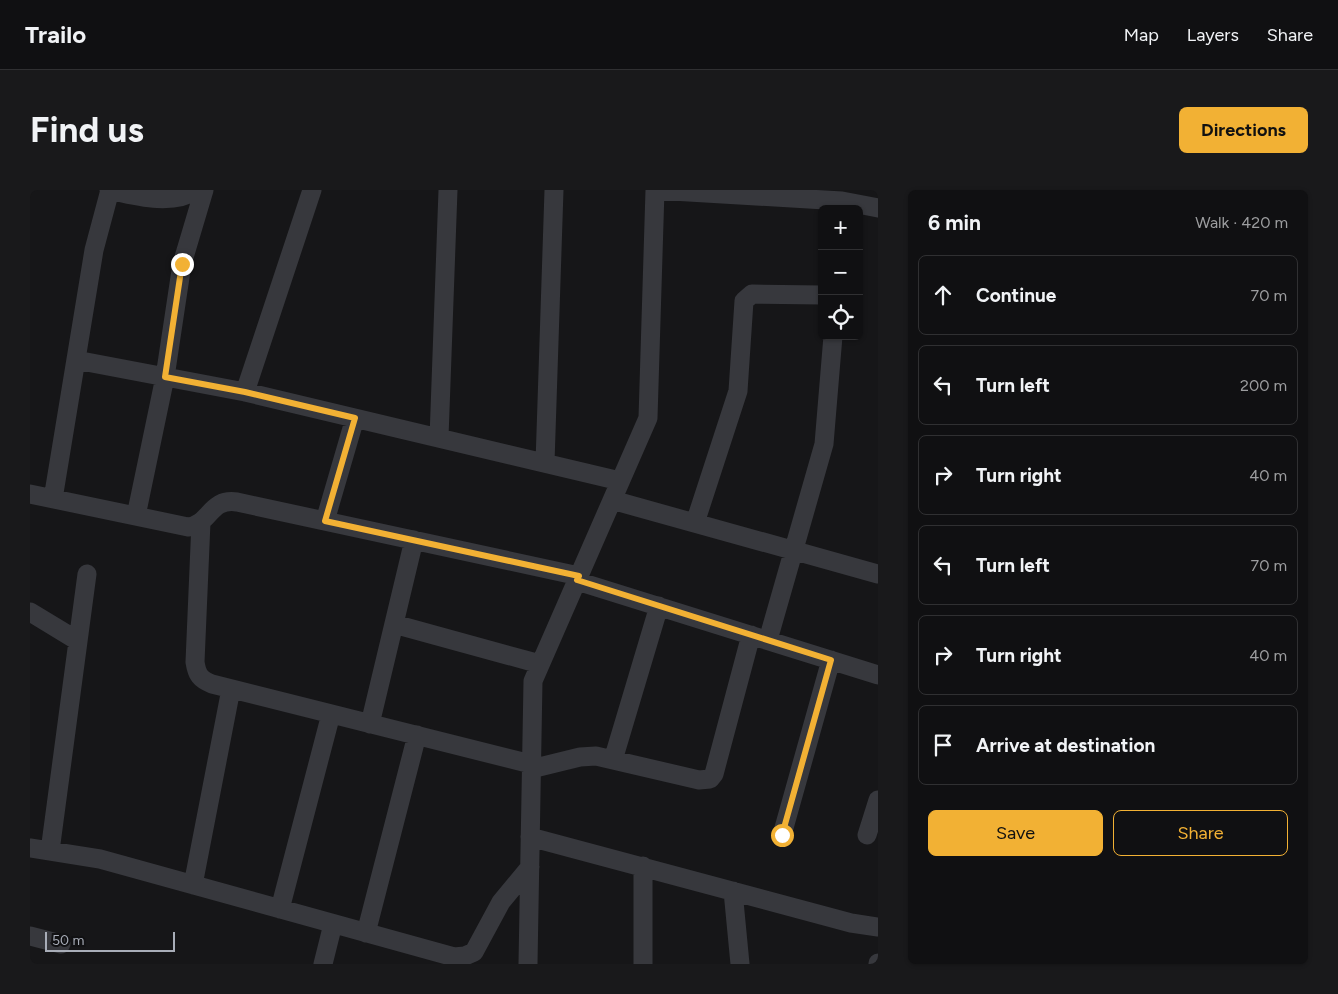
<!DOCTYPE html>
<html lang="en">
<head>
<meta charset="utf-8">
<style>
  body { margin:0; font-family:Figtree,sans-serif; background:#19191b; color:#f1f3f6 }
  .controls { position:absolute; right:15px; top:15px; display:grid; overflow:hidden; border-radius:8px; box-shadow:0 1px 4px #0004 }
  .controls button { width:45px; height:45px; display:grid; place-items:center; padding:0; border:0; border-bottom:1px solid #303032; background:#101012; color:#f1f3f6; font:25px sans-serif }
  .scale { position:absolute; left:15px; bottom:12px; width:130px; box-sizing:border-box; padding-left:5px; border:2px solid #a8adb8; border-top:0; font-size:14px; line-height:18px; white-space:nowrap; color:#a8adb8; -webkit-text-stroke:4px #111113; paint-order:stroke }
  .stop { position:absolute; width:15px; height:15px; margin:-11px; border:4px solid #f2b134; border-radius:50%; background:#fff }
  .stop.end { background:#f2b134; border-color:#fff; box-shadow:0 1px 5px #0008 }
  .list { margin:0; padding:0; list-style:none }
  h2 { display:flex; justify-content:space-between; align-items:center; height:65px; margin:0; padding:0 20px; font-size:21px }
  h2 small { font-size:16px; font-weight:400; color:#9c9d9f }
  .list li { display:grid; grid-template-columns:32px 1fr auto; gap:15px; align-items:center; box-sizing:border-box; height:80px; margin:0 10px 10px; padding:0 10px; border:1px solid #303032; border-radius:8px }
  .list b { display:block; font-size:19px; white-space:nowrap }
  .list em { font-size:16px; font-style:normal; color:#9c9d9f }
  .actions { display:flex; gap:10px; padding:15px 20px }
  .actions a { flex:1; padding:11px 0; border:1px solid #f2b134; border-radius:8px; text-align:center; font-size:18px; color:#f2b134 }
  .actions .main { background:#f2b134; color:#111 }
  .icon { flex:none; width:28px; height:28px; fill:none; stroke:currentColor; stroke-width:2; stroke-linecap:round; stroke-linejoin:round }
  .map { position:relative; flex:none; width:848px; height:774px; overflow:hidden; border-radius:8px }
  header { display:flex; align-items:center; gap:30px; box-sizing:border-box; height:70px; padding:0 25px; background:#101012; border-bottom:1px solid #303032 }
  header strong { font-size:24px }
  nav { display:flex; gap:28px; margin-inline-start:auto; font-size:18px }
  .intro { display:flex; align-items:center; justify-content:space-between; box-sizing:border-box; height:120px; padding:0 30px }
  h1 { margin:0; font-size:35px }
  .button { padding:12px 22px; border-radius:8px; background:#f2b134; color:#111; font-size:18px; font-weight:700 }
  main { display:flex; gap:30px; padding:0 30px }
  aside { flex:1; background:#101012; border-radius:8px; box-shadow:0 1px 4px #0004 }
  .map>svg:first-child { display:block }
  .lines { fill:none; stroke-linecap:round; stroke-linejoin:round }
  .minor { stroke:#37383d; stroke-width:19 }
  .route { stroke:#f2b134; stroke-width:6 }
</style>
</head>
<body>
<header>
<strong>Trailo</strong>
<nav><a>Map</a><a>Layers</a><a>Share</a></nav>
</header>
<div class="intro"><h1>Find us</h1><a class="button">Directions</a></div>
<main>
<div class="map">
<svg width="848" height="774" viewBox="0 0 848 774">
  <rect width="100%" height="100%" fill="#161618"/>
  <g class="lines">
    <path class="minor" d="M 79,0 C 106,6 142,16 167,0
      M 625,0 L 812,11 L 848,18
      M 46,170 L 215,202 L 590,291
      M 215,202 L 282,0
      M 409,248 L 418,0
      M 515,273 L 524,0
      M 0,304 L 158,337 C 181,334 179,308 207,312 L 549,386
      M 23,309 L 64,60 L 80,0
      M 582,310 L 848,384
      M 106,326 L 135,187 L 152,74 L 174,0
      M 295,331 L 325,228
      M 171,332 L 165,472 C 167,485 170,489 182,494 L 501,574
      M 665,333 L 708,201 L 714,111 L 722,104 L 792,105
      M 547,391 L 848,485
      M 0,422 L 48,451
      M 364,434 L 510,474
      M 738,450 L 794,254 L 803,146
      M 340,534 L 384,350
      M 583,570 L 629,416
      M 501,579 L 550,567 L 566,566 L 669,590 L 680,589 L 684,584 L 721,445
      M 752,645 L 801,470
      M 837,645 L 848,610
      M 500,647 L 821,733 L 848,737
      M 0,658 L 70,669 L 424,767 L 435,766 L 444,762 L 471,712 L 500,677
      M 20,661 L 57,384
      M 613,676 L 613,774
      M 163,695 L 201,499
      M 703,701 L 710,774
      M 250,719 L 301,524
      M 336,743 L 387,545
      M 0,746 L 31,754
      M 293,774 L 303,734
      M 498,774 L 503,491 L 618,228 L 625,0
      M 848,774 L 848,773"/>
  </g>
  <g class="lines">
    <path class="route" d="M 152,74 L 135,187 L 215,202 L 325,228 L 295,331 L 549,386 L 547,390 L 801,470 L 752,645"/>
  </g>
</svg>
<div class="controls">
<button>+</button>
<button>−</button>
<button><svg class="icon" aria-label="locate" viewBox="0 0 24 24"><circle cx="12" cy="12" r="6"/><path d="M12 2v4M12 18v4M2 12h4M18 12h4"/></svg></button>
</div>
<div class="scale">50 m</div>
<div class="stop" style="left:752px;top:645px"></div>
<div class="stop end" style="left:152px;top:74px"></div>
</div>
<aside>
<h2>6 min<small>Walk · 420 m</small></h2>
<ul class="list">
<li><svg class="icon" aria-label="ahead" viewBox="0 0 24 24"><path d="M12 20V5M6 11l6-6 6 6"/></svg><div><b>Continue</b></div><em>70 m</em></li>
<li><svg class="icon" aria-label="left" viewBox="0 0 24 24"><path d="M17 20v-9H6M10 6l-5 5 5 5"/></svg><div><b>Turn left</b></div><em>200 m</em></li>
<li><svg class="icon" aria-label="right" viewBox="0 0 24 24"><path d="M7 20v-9h11M14 6l5 5-5 5"/></svg><div><b>Turn right</b></div><em>40 m</em></li>
<li><svg class="icon" aria-label="left" viewBox="0 0 24 24"><path d="M17 20v-9H6M10 6l-5 5 5 5"/></svg><div><b>Turn left</b></div><em>70 m</em></li>
<li><svg class="icon" aria-label="right" viewBox="0 0 24 24"><path d="M7 20v-9h11M14 6l5 5-5 5"/></svg><div><b>Turn right</b></div><em>40 m</em></li>
<li><svg class="icon" aria-label="arrive" viewBox="0 0 24 24"><path d="M6 21V4h12l-3 4 3 4H6"/></svg><div><b>Arrive at destination</b></div></li>
</ul>
<div class="actions"><a class="main">Save</a><a>Share</a></div>
</aside>
</main>
</body>
</html>
